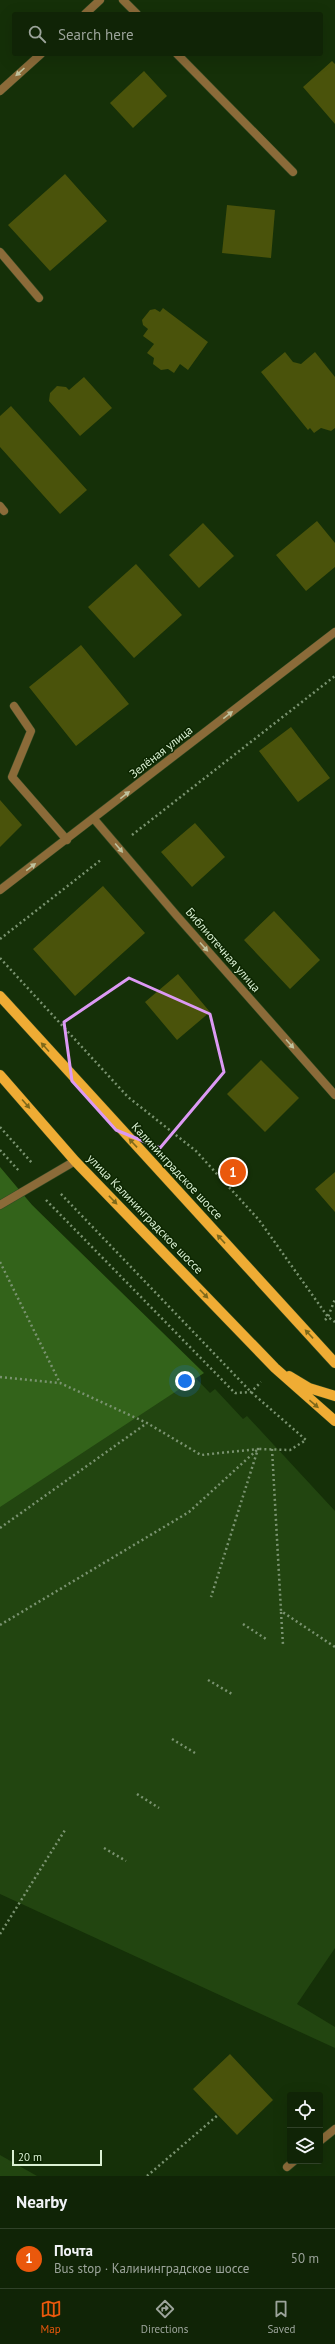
<!DOCTYPE html>
<html lang="en">
<head>
<meta charset="utf-8">
<style>
  body { margin:0; font-family:"PT Sans",sans-serif; background:#192c10; color:#f1f3f6 }
  .controls { position:absolute; right:12px; bottom:12px; display:grid; overflow:hidden; border-radius:4px; box-shadow:0 4px 16px #0002 }
  .controls button { width:36px; height:36px; display:grid; place-items:center; padding:0; border:0; border-bottom:1px solid #304128; background:#102406; color:#f1f3f6; font:20px sans-serif }
  .scale { position:absolute; left:12px; bottom:10px; width:90px; box-sizing:border-box; padding-left:4px; border:2px solid #dbf1d3; border-top:0; font-size:11px; line-height:14px; white-space:nowrap; color:#dbf1d3; -webkit-text-stroke:3px #0c2600; paint-order:stroke }
  .you { position:absolute; left:185px; top:1381px; width:14px; height:14px; margin:-10px; border:3px solid #fff; border-radius:50%; background:#1a73e8; box-shadow:0 0 0 6px #1a73e833 }
  .badge { display:grid; place-items:center; width:26px; height:26px; border-radius:50%; background:#ea580c; color:#fff; font-size:13px; font-weight:700 }
  .pin { position:absolute; translate:-50% -50%; border:2px solid #fff; box-shadow:0 1px 4px #0006 }
  .list { margin:0; padding:0; list-style:none }
  h2 { display:flex; justify-content:space-between; align-items:center; height:52px; margin:0; padding:0 16px; font-size:17px }
  h2 small { font-size:13px; font-weight:400; color:#9ca49b }
  .list li { display:grid; grid-template-columns:26px 1fr auto; gap:12px; align-items:center; box-sizing:border-box; height:60px; padding:0 16px; border-top:1px solid #304128 }
  .list b { display:block; font-size:15px; white-space:nowrap }
  .list p { margin:0; font-size:13px; white-space:nowrap; color:#9ca49b }
  .list em { font-size:13px; font-style:normal; color:#9ca49b }
  .icon { flex:none; width:22px; height:22px; fill:none; stroke:currentColor; stroke-width:2; stroke-linecap:round; stroke-linejoin:round }
  .map { position:relative; flex:none; width:335px; height:2176px; overflow:hidden }
  .search { position:absolute; background:#102406; box-shadow:0 4px 16px #0002; left:12px; right:12px; top:12px; height:44px; display:flex; align-items:center; gap:10px; box-sizing:border-box; padding:0 14px; border-radius:4px; color:#9ca49b; font-size:15px }
  .sheet { height:112px; background:#102406 }
  nav { display:flex; justify-content:space-around; align-items:center; box-sizing:border-box; height:56px; border-top:1px solid #304128; background:#102406; font-size:11px; color:#9ca49b }
  nav a { display:grid; justify-items:center; gap:2px }
  nav .on { color:#ea580c }
  .map>svg:first-child { display:block }
  .green { fill:#224510 }
  .forest { fill:#33631a }
  .building { fill:#4a530b }
  .lines { fill:none; stroke-linecap:round; stroke-linejoin:round }
  .service-casing { stroke:#314b24; stroke-width:9 }
  .minor-casing { stroke:#314b24; stroke-width:9 }
  .tertiary-casing { stroke:#314b24; stroke-width:9 }
  .primary-casing { stroke:#314b24; stroke-width:11 }
  .path { stroke:#7a9370; stroke-width:2.5; stroke-dasharray:2 3; stroke-linecap:butt }
  .service { stroke:#8b6b39; stroke-width:8 }
  .minor { stroke:#8b6b39; stroke-width:8 }
  .tertiary { stroke:#8b6b39; stroke-width:8 }
  .primary { stroke:#efac34; stroke-width:10 }
  .oneway { fill:#bfc29d }
  .oneway2 { fill:#7e691a }
  .marked { fill:none; stroke:#dc99f4; stroke-width:3; stroke-linejoin:round }
  .labels { text-anchor:middle; stroke-width:3; stroke-linejoin:round; paint-order:stroke }
  .street-label { font-size:12px; fill:#dbf1d3; stroke:#0c2600 }
</style>
</head>
<body>
<div class="map">
<svg width="335" height="2176" viewBox="0 0 335 2176">
  <rect width="100%" height="100%" fill="#153008"/>
  <path class="green" d="M 0,1170 L 101,1280 L 210,1393 L 215,1389 L 243,1419 L 247,1416 L 335,1511 L 335,1948 L 297,2004 L 335,2027 L 335,2048 L 0,1894 Z
    M 0,2155 L 37,2176 L 0,2176 Z"/>
  <path class="forest" d="M 0,1167 L 32,1205 L 204,1373 L 0,1507 Z"/>
  <path class="building" d="M 332,61 L 335,64 L 335,124 L 303,87 Z
    M 144,71 L 167,96 L 133,128 L 110,103 Z
    M 65,174 L 107,221 L 50,271 L 8,225 Z
    M 227,205 L 275,210 L 271,258 L 222,253 Z
    M 163,308 L 208,342 L 188,370 L 180,364 L 174,373 L 168,369 L 161,370 L 153,364 L 154,358 L 147,353 L 154,344 L 143,336 L 148,329 L 143,325 L 142,320 L 150,310 L 155,309 L 160,312 Z
    M 285,352 L 293,362 L 301,364 L 315,352 L 335,377 L 335,428 L 331,431 L 321,428 L 314,433 L 310,428 L 308,430 L 261,372 Z
    M 84,377 L 112,408 L 80,436 L 49,401 L 50,393 L 57,386 L 66,387 L 69,390 Z
    M 11,406 L 87,490 L 60,514 L 0,447 L 0,416 Z
    M 317,521 L 335,543 L 335,567 L 306,591 L 276,555 Z
    M 203,523 L 234,556 L 199,588 L 169,555 Z
    M 136,564 L 182,615 L 134,658 L 88,607 Z
    M 81,645 L 129,704 L 76,746 L 29,687 Z
    M 291,727 L 330,778 L 298,802 L 259,751 Z
    M 0,800 L 22,825 L 0,847 Z
    M 195,823 L 225,857 L 192,887 L 161,852 Z
    M 103,886 L 145,933 L 75,996 L 33,949 Z
    M 274,911 L 320,960 L 290,989 L 244,940 Z
    M 178,974 L 210,1012 L 177,1040 L 145,1002 Z
    M 261,1060 L 299,1098 L 265,1132 L 227,1094 Z
    M 335,1172 L 335,1212 L 315,1189 Z
    M 230,2054 L 273,2100 L 237,2135 L 193,2089 Z"/>
  <g class="lines">
    <g class="service-casing">
      <path id="service" d="M 123,0 L 137,14
        M 177,54 L 293,172
        M 0,252 L 39,298
        M 0,506 L 4,511
        M 14,706 L 31,731 L 12,777 L 67,840
        M 0,1205 L 75,1161
        M 320,2141 L 335,2129
        M 287,2167 L 294,2161"/>
    </g>
    <g class="minor-casing">
      <path id="minor" d="M 94,819 L 177,916 L 335,1095"/>
    </g>
    <g class="tertiary-casing">
      <path id="tertiary" d="M 85,14 L 100,0
        M 0,91 L 41,54
        M 0,890 L 335,632"/>
    </g>
    <g class="primary-casing">
      <path id="primary" d="M 0,996 L 335,1363
        M 0,1075 L 75,1161 L 275,1368 L 335,1421
        M 289,1376 L 309,1388 L 335,1396"/>
    </g>
    <path class="path" d="M 132,835 L 335,676
      M 0,939 L 102,859
      M 0,958 L 128,1097 L 196,1151 L 259,1220 L 328,1317 L 335,1322
      M 0,1127 L 32,1163
      M 0,1150 L 20,1172
      M 46,1200 L 235,1393 L 251,1392 L 261,1382
      M 0,1262 L 60,1383
      M 325,1320 L 328,1317 L 335,1299
      M 0,1377 L 60,1383 L 147,1423 L 201,1455 L 258,1449 L 211,1597
      M 272,1449 L 281,1611 L 335,1647
      M 0,1528 L 147,1423
      M 281,1612 L 283,1645
      M 243,1624 L 266,1639
      M 0,1625 L 189,1512 L 258,1449 L 290,1450 L 306,1440 L 251,1392 L 60,1193
      M 208,1680 L 232,1694
      M 172,1739 L 195,1753
      M 137,1794 L 159,1808
      M 104,1848 L 126,1861
      M 0,1934 L 65,1830
      M 147,2176 L 218,2115"/>
    <use href="#service" class="service"/>
    <use href="#minor" class="minor"/>
    <use href="#tertiary" class="tertiary"/>
    <use href="#primary" class="primary"/>
  </g>
  <defs><path id="oneway-solid" d="M-6-.8H1V-3.2L6.5 0L1 3.2V.8H-6Z"/></defs>
  <g class="oneway">
    <use href="#oneway-solid" transform="translate(20 72) rotate(138)"/>
    <use href="#oneway-solid" transform="translate(228 715) rotate(-38)"/>
    <use href="#oneway-solid" transform="translate(125 795) rotate(-38)"/>
    <use href="#oneway-solid" transform="translate(119 848) rotate(50)"/>
    <use href="#oneway-solid" transform="translate(31 867) rotate(-37)"/>
    <use href="#oneway-solid" transform="translate(204 947) rotate(48)"/>
    <use href="#oneway-solid" transform="translate(290 1044) rotate(48)"/>
  </g>
  <g class="oneway2">
    <use href="#oneway-solid" transform="translate(45 1047) rotate(-132)"/>
    <use href="#oneway-solid" transform="translate(26 1104) rotate(49)"/>
    <use href="#oneway-solid" transform="translate(133 1143) rotate(-133)"/>
    <use href="#oneway-solid" transform="translate(113 1200) rotate(46)"/>
    <use href="#oneway-solid" transform="translate(221 1239) rotate(-133)"/>
    <use href="#oneway-solid" transform="translate(204 1294) rotate(46)"/>
    <use href="#oneway-solid" transform="translate(309 1334) rotate(-133)"/>
    <use href="#oneway-solid" transform="translate(314 1404) rotate(40)"/>
  </g>
  <path class="marked" d="M 129,978 L 210,1014 L 224,1072 L 160,1148 L 116,1130 L 72,1081 L 64,1022 Z"/>
  <g class="labels">
    <g class="street-label">
      <text transform="translate(161 752) rotate(-38)" y="4">Зелёная улица</text>
      <text transform="translate(223 950) rotate(49)" y="4">Библиотечная улица</text>
      <text transform="translate(177 1171) rotate(47)" y="4">Калининградское шоссе</text>
      <text transform="translate(145 1214) rotate(46)" y="4">улица Калининградское шоссе</text>
    </g>
  </g>
</svg>
<div class="controls">
<button><svg class="icon" aria-label="locate" viewBox="0 0 24 24"><circle cx="12" cy="12" r="6"/><path d="M12 2v4M12 18v4M2 12h4M18 12h4"/></svg></button>
<button><svg class="icon" aria-label="layers" viewBox="0 0 24 24"><path d="M12 4l9 5-9 5-9-5zM3 14l9 5 9-5"/></svg></button>
</div>
<div class="scale">20 m</div>
<div class="you"></div>
<div class="pin badge" style="left:233px;top:1172px">1</div>
<div class="search"><svg class="icon" aria-label="search" viewBox="0 0 24 24"><circle cx="10" cy="10" r="6"/><path d="M15 15l6 6"/></svg>Search here</div>
</div>
<section class="sheet">
<h2>Nearby<small></small></h2>
<ul class="list">
<li><span class="badge">1</span><div><b>Почта</b><p>Bus stop · Калининградское шоссе</p></div><em>50 m</em></li>
</ul>
</section>
<nav>
<a class="on"><svg class="icon" aria-label="map" viewBox="0 0 24 24"><path d="M3 6l6-2 6 2 6-2v14l-6 2-6-2-6 2zM9 4v14M15 6v14"/></svg>Map</a>
<a><svg class="icon" aria-label="directions" viewBox="0 0 24 24"><path d="M12 3l9 9-9 9-9-9zM9 14v-3h6M13 9l2 2-2 2"/></svg>Directions</a>
<a><svg class="icon" aria-label="saved" viewBox="0 0 24 24"><path d="M7 4h10v16l-5-4-5 4z"/></svg>Saved</a>
</nav>
</body>
</html>
